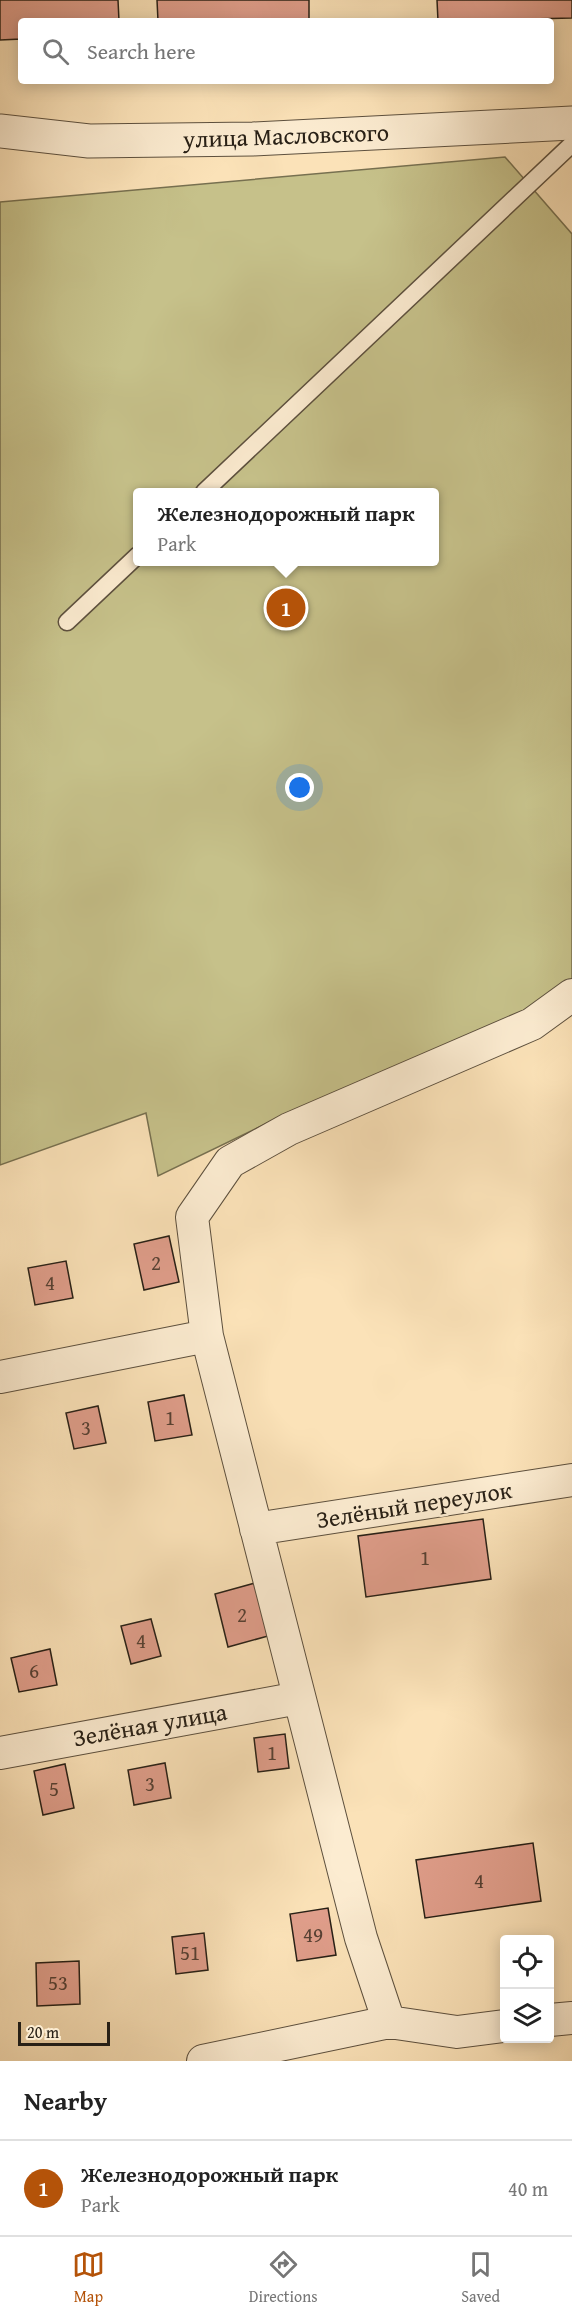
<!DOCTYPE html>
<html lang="en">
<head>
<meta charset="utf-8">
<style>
  body { margin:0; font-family:"Gentium Book Plus",serif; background:#f6f6f6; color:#222 }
  .controls { position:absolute; right:18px; bottom:18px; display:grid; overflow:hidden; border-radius:6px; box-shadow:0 3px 15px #0003 }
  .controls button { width:54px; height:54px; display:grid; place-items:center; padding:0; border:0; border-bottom:2px solid #e0e0e0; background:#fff; color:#222; font:30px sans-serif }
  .scale { position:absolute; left:18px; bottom:15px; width:92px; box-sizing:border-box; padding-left:6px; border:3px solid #282016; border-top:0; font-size:16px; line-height:21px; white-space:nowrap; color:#282016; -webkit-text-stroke:4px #fcecd1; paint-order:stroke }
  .you { position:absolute; left:300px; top:788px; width:21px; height:21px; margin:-15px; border:4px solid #fff; border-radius:50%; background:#1a73e8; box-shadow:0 0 0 9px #1a73e833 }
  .badge { display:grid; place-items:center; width:39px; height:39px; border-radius:50%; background:#b45309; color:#fff; font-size:20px; font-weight:700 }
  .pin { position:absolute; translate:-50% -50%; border:3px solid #fff; box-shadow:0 2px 6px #0006 }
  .popup { position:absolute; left:133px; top:488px; width:306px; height:78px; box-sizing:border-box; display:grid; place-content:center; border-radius:6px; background:#fff; filter:drop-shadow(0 2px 4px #0005); font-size:20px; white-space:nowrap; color:#767676 }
  .popup b { font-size:22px; color:#222 }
  .popup::after { content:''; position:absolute; left:50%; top:100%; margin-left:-12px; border:12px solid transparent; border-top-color:#fff }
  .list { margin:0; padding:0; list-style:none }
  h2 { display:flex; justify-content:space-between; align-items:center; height:78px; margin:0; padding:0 24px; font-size:26px }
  h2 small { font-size:20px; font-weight:400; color:#767676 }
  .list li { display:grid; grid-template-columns:39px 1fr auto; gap:18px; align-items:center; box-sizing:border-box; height:96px; padding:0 24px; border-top:2px solid #e0e0e0 }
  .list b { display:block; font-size:22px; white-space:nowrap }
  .list p { margin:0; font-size:20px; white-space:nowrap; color:#767676 }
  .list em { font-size:20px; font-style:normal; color:#767676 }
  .icon { flex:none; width:33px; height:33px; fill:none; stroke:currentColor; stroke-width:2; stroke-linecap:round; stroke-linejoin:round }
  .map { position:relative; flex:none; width:572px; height:2061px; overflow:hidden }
  .search { position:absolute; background:#fff; box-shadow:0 3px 15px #0003; left:18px; right:18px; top:18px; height:66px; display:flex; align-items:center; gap:15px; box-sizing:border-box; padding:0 21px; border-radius:6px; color:#767676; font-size:22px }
  .sheet { height:174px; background:#fff }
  nav { display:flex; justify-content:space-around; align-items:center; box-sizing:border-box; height:84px; border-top:2px solid #e0e0e0; background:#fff; font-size:16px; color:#767676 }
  nav a { display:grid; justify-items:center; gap:3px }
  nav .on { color:#b45309 }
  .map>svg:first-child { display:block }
  .green { fill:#c6c18a; stroke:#777050; stroke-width:1.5; fill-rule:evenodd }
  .building { fill:#e09e8b; stroke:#282016; stroke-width:1.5 }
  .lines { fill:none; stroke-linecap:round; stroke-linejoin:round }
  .service-casing { stroke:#5d503e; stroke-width:19 }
  .minor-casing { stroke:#5d503e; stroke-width:34 }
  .tertiary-casing { stroke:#5d503e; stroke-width:35 }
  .service { stroke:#fcecd1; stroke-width:16 }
  .minor { stroke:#fcecd1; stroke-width:32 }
  .tertiary { stroke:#fcecd1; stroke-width:33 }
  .labels { text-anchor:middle; stroke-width:5; stroke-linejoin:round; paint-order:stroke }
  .number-label { font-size:21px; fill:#564033 }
  .street-label { font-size:24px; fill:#282016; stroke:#fcecd1 }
</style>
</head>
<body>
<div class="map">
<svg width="572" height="2061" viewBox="0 0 572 2061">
  <rect width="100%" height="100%" fill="#fbe2b8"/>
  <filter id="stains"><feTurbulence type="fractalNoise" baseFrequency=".00333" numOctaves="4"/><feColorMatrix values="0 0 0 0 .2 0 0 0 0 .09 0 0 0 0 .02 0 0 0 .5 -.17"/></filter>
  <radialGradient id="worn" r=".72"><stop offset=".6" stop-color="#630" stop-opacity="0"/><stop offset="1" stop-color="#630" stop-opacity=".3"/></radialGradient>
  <path class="green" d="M 505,157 L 572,234 L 572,981 L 491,1031 L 280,1117 L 158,1176 L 146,1113 L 0,1165 L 0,202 ZM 138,492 L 434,492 L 434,562 L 138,562 Z"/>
  <path class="building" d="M 0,0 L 118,0 L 119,21 L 21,21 L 21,39 L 0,40 Z
    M 157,0 L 309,0 L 309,21 L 158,21 Z
    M 437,0 L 572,0 L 572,18 L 438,21 Z
    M 169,1236 L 179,1282 L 144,1290 L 134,1244 Z
    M 66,1261 L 73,1298 L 35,1305 L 28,1268 Z
    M 184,1395 L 192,1435 L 155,1441 L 148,1402 Z
    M 98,1406 L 106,1443 L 74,1449 L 66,1413 Z
    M 483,1519 L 491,1579 L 366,1597 L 358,1536 Z
    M 255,1583 L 268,1636 L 228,1647 L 215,1594 Z
    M 151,1619 L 161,1656 L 131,1664 L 121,1626 Z
    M 50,1649 L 57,1685 L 19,1692 L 11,1658 Z
    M 285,1734 L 289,1768 L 258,1772 L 254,1738 Z
    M 165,1763 L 171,1798 L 134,1805 L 128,1770 Z
    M 65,1764 L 74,1808 L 43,1815 L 34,1771 Z
    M 533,1843 L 541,1901 L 425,1918 L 416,1860 Z
    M 328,1908 L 336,1955 L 297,1961 L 290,1914 Z
    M 204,1933 L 208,1970 L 176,1974 L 172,1937 Z
    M 79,1961 L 80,2004 L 37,2006 L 36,1963 Z"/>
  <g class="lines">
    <g class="service-casing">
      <path id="service" d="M 204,492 L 572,144
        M 67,622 L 138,555"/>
    </g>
    <g class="minor-casing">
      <path id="minor" d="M 0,1377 L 207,1336
        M 256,1529 L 572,1480
        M 0,1753 L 299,1698
        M 550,2020 L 572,2018
        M 389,2022 L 361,1938 L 207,1336 L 192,1217 L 230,1162 L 289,1129 L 532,1024 L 572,995
        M 203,2061 L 389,2022 L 457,2032 L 504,2026"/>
    </g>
    <g class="tertiary-casing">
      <path id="tertiary" d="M 0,131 L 89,141 L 253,139 L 572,123"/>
    </g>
    <use href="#service" class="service"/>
    <use href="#minor" class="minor"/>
    <use href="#tertiary" class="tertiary"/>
  </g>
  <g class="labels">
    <g class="number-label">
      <text x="156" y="1270">2</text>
      <text x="50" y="1290">4</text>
      <text x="170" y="1425">1</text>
      <text x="86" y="1435">3</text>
      <text x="425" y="1565">1</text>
      <text x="242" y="1622">2</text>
      <text x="141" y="1648">4</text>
      <text x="34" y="1678">6</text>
      <text x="272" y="1760">1</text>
      <text x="150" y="1791">3</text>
      <text x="54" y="1796">5</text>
      <text x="479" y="1888">4</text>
      <text x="313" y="1942">49</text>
      <text x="190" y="1960">51</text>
      <text x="58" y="1990">53</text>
    </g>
    <g class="street-label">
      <text transform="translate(286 136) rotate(-2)" y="8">улица Масловского</text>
      <text transform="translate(414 1505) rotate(-9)" y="8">Зелёный переулок</text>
      <text transform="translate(150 1725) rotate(-10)" y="8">Зелёная улица</text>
    </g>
  </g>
  <rect width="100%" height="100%" filter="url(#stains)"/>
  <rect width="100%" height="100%" fill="url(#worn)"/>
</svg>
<div class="controls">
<button><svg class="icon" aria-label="locate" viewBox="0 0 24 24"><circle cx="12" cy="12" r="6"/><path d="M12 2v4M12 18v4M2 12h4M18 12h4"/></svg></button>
<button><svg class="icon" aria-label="layers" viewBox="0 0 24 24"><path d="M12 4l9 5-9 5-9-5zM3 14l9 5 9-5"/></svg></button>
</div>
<div class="scale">20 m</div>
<div class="you"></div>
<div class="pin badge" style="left:286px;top:608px">1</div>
<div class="popup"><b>Железнодорожный парк</b>Park</div>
<div class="search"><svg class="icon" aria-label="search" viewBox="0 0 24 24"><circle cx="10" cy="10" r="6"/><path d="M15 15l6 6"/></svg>Search here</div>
</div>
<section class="sheet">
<h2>Nearby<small></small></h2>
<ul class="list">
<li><span class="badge">1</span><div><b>Железнодорожный парк</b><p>Park</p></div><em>40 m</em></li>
</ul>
</section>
<nav>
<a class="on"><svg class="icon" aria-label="map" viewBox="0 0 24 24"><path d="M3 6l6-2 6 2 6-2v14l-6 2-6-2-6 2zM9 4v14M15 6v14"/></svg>Map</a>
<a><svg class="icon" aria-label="directions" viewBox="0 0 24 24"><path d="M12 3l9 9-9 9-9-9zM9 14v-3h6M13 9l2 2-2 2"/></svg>Directions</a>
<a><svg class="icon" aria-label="saved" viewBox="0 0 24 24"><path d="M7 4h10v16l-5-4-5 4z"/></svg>Saved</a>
</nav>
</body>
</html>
